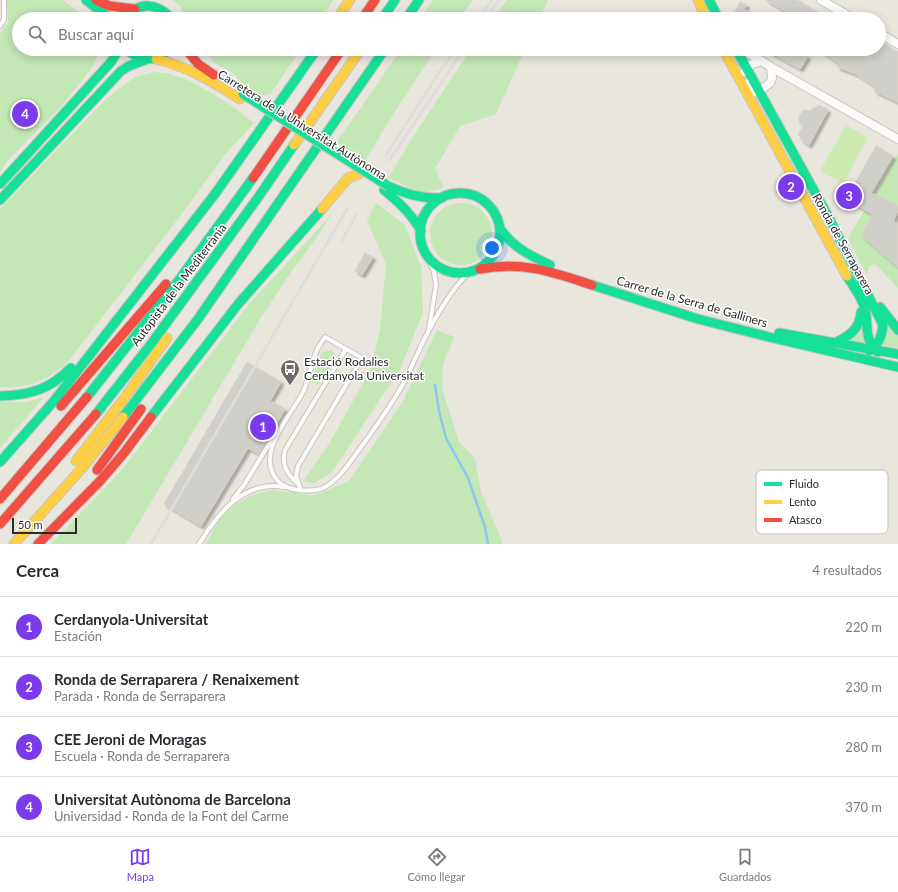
<!DOCTYPE html>
<html lang="es">
<head>
<meta charset="utf-8">
<style>
  body { margin:0; font-family:Lato,sans-serif; background:#f7f7f7; color:#2b2b33 }
  .scale { position:absolute; left:12px; bottom:10px; width:65px; box-sizing:border-box; padding-left:4px; border:2px solid #2a2a2a; border-top:0; font-size:11px; line-height:14px; white-space:nowrap; color:#2a2a2a; -webkit-text-stroke:3px #fff; paint-order:stroke }
  .you { position:absolute; left:492px; top:248px; width:14px; height:14px; margin:-10px; border:3px solid #fff; border-radius:50%; background:#1a73e8; box-shadow:0 0 0 6px #1a73e833 }
  .badge { display:grid; place-items:center; width:26px; height:26px; border-radius:50%; background:#7c3aed; color:#fff; font-size:13px; font-weight:700 }
  .pin { position:absolute; translate:-50% -50%; border:2px solid #fff; box-shadow:0 1px 4px #0006 }
  .list { margin:0; padding:0; list-style:none }
  h2 { display:flex; justify-content:space-between; align-items:center; height:52px; margin:0; padding:0 16px; font-size:17px }
  h2 small { font-size:13px; font-weight:400; color:#7c7c81 }
  .list li { display:grid; grid-template-columns:26px 1fr auto; gap:12px; align-items:center; box-sizing:border-box; height:60px; padding:0 16px; border-top:1px solid #e1e1e2 }
  .list b { display:block; font-size:15px; white-space:nowrap }
  .list p { margin:0; font-size:13px; white-space:nowrap; color:#7c7c81 }
  .list em { font-size:13px; font-style:normal; color:#7c7c81 }
  .icon { flex:none; width:22px; height:22px; fill:none; stroke:currentColor; stroke-width:2; stroke-linecap:round; stroke-linejoin:round }
  .map { position:relative; flex:none; width:898px; height:544px; overflow:hidden }
  .search { position:absolute; background:#fff; box-shadow:0 2px 10px #0003; left:12px; right:12px; top:12px; height:44px; display:flex; align-items:center; gap:10px; box-sizing:border-box; padding:0 14px; border-radius:22px; color:#7c7c81; font-size:15px }
  .sheet { height:292px; background:#fff }
  nav { display:flex; justify-content:space-around; align-items:center; box-sizing:border-box; height:56px; border-top:1px solid #e1e1e2; background:#fff; font-size:11px; color:#7c7c81 }
  nav a { display:grid; justify-items:center; gap:2px }
  nav .on { color:#7c3aed }
  .map>svg:first-child { display:block }
  .green { fill:#c3e7b5 }
  .pitch { fill:#ceebb2 }
  .lines { fill:none; stroke-linecap:round; stroke-linejoin:round }
  .stream { stroke:#8ec7ee; stroke-width:2.5 }
  .building { fill:#d1cfca; stroke:#d4d1cb; filter:url(#shadow) }
  .lane-casing { stroke:#c6c4c4; stroke-width:6 }
  .street-casing { stroke:#c6c4c4; stroke-width:10 }
  .fast-casing { stroke:#c6c4c4; stroke-width:11 }
  .slow-casing { stroke:#c6c4c4; stroke-width:11 }
  .jam-casing { stroke:#c6c4c4; stroke-width:11 }
  .lane { stroke:#fcfbfa; stroke-width:4 }
  .street { stroke:#fcfbfa; stroke-width:8 }
  .fast { stroke:#16e098; stroke-width:9 }
  .slow { stroke:#ffcf43; stroke-width:9 }
  .jam { stroke:#f24e42; stroke-width:9 }
  .rail { stroke:#ddddde; stroke-width:2.5 }
  .fast-bridge-casing { stroke:#c6c4c4; stroke-width:11; stroke-linecap:butt }
  .fast-bridge { stroke:#16e098; stroke-width:9 }
  .labels { text-anchor:middle; stroke-width:3; stroke-linejoin:round; paint-order:stroke }
  .street-label { font-size:12px; fill:#2a2a2a; stroke:#fff }
  .poi-label { font-size:12px; fill:#2a2a2a; stroke:#fff; text-anchor:start }
  .key { fill:#fff; stroke:#bfbfbf; stroke-width:1 }
  .key-label { font-size:11px; fill:#2a2a2a }
</style>
</head>
<body>
<div class="map">
<svg width="898" height="544" viewBox="0 0 898 544">
  <defs>
    <filter id="shadow"><feDropShadow dx="3" dy="3" stdDeviation="1" flood-color="#0004"/></filter>
  </defs>
  <rect width="100%" height="100%" fill="#e9e6de"/>
  <path class="green" d="M 7,0 L 62,0 L 89,19 L 19,19 L 19,49 L 100,49 L 93,66 L 82,81 L 58,110 L 10,158 L 0,172 L 0,34 L 8,22 Z
    M 172,0 L 333,0 L 321,19 L 186,19 L 180,6 Z
    M 433,0 L 473,0 L 458,19 L 420,19 Z
    M 507,0 L 548,0 L 539,19 L 493,19 Z
    M 145,12 C 153,12 158,14 164,19 L 132,19 L 138,14 Z
    M 135,49 L 161,49 C 152,55 144,55 135,49 Z
    M 203,49 L 301,49 L 270,95 L 267,94 L 264,96 L 244,85 L 234,74 L 215,63 Z
    M 401,49 L 436,49 L 399,105 L 364,162 L 336,143 L 374,89 Z
    M 471,49 L 525,49 L 496,114 L 460,126 L 435,169 L 444,188 L 422,193 L 388,178 L 413,137 Z
    M 154,72 L 170,74 L 188,80 L 228,103 L 254,123 L 223,157 L 187,207 L 67,363 C 45,382 29,388 0,387 L 0,209 L 107,98 L 135,77 Z
    M 898,154 L 898,206 L 880,198 L 862,236 L 898,267 L 898,288 L 875,264 L 869,266 L 867,275 L 848,238 Z
    M430 234a31 31 0 1 1 62 0a31 31 0 1 1-62 0Z
    M 376,203 L 405,225 L 421,267 L 423,312 L 400,369 L 332,472 L 314,483 L 303,481 L 329,444 L 371,369 L 380,329 L 386,264 L 367,221 Z
    M 332,214 L 312,244 L 287,278 L 259,321 L 126,544 L 51,544 L 122,470 L 249,304 Z
    M 886,322 L 898,335 L 898,349 L 880,345 Z
    M 863,324 L 866,343 L 848,340 Z
    M 437,330 L 454,337 L 443,364 L 442,388 L 459,442 L 475,458 L 481,492 L 500,536 L 502,544 L 205,544 L 222,516 L 236,504 L 252,495 L 272,490 L 312,495 L 321,493 L 349,481 L 402,403 Z
    M 331,350 C 335,353 335,356 334,361 L 318,385 L 311,382 L 321,354 L 323,352 Z
    M 44,397 L 0,448 L 0,402 L 27,402 Z"/>
  <path class="pitch" d="M 846,125 L 868,138 L 843,184 L 820,171 Z"/>
  <g class="lines">
    <path class="stream" d="M 435,385 L 439,411 L 446,438 L 468,478 L 485,527 L 488,544"/>
  </g>
  <path class="building" d="M 766,0 L 797,0 L 830,19 L 799,19 Z
    M 740,2 L 747,5 L 744,9 L 749,12 L 745,19 L 740,19 L 733,15 Z
    M 879,41 L 898,52 L 898,102 L 874,91 L 876,87 L 856,74 L 837,67 L 839,64 L 818,49 L 879,49 Z
    M 764,49 L 796,49 L 808,56 L 800,69 Z
    M 818,105 L 828,110 L 809,145 L 800,139 L 801,136 L 798,135 L 803,126 L 799,122 L 799,116 L 803,111 L 811,110 L 814,107 L 817,108 Z
    M 876,146 L 893,156 L 871,193 L 898,206 L 898,210 L 893,222 L 898,224 L 898,267 L 862,236 L 872,214 L 846,199 Z
    M 365,253 L 373,257 L 362,275 L 355,271 Z
    M 247,362 L 281,382 L 270,401 L 285,409 L 259,454 L 248,448 L 201,526 L 164,504 Z"/>
  <g class="lines">
    <g class="lane-casing">
      <path id="lane" d="M 0,26 L 4,19 L 4,0
        M 427,255 L 434,272 L 436,285 L 429,329
        M 298,484 C 287,474 281,465 285,450 L 346,349
        M 301,490 L 296,476 L 298,466 L 362,358 L 325,337 C 322,342 318,347 316,352 C 311,365 309,378 304,390 C 293,414 254,452 277,480 C 283,487 290,489 298,490 C 307,491 318,491 325,487 C 338,480 348,465 356,454 C 373,431 389,409 403,384 C 412,367 419,349 428,332 C 439,311 452,288 469,273
        M 233,499 L 244,485 L 274,436
        M 199,544 C 218,513 244,480 284,487"/>
    </g>
    <g class="street-casing">
      <path id="street" d="M 821,0 L 854,19
        M 879,33 L 898,44
        M 742,49 L 771,67 L 772,78 L 770,83 L 765,87 L 753,93 L 748,83
        M 771,67 L 898,139
        M 744,72 L 752,64 L 762,61"/>
    </g>
    <g class="fast-casing">
      <path id="fast" d="M 86,0 L 111,19
        M 709,0 L 719,19
        M 125,19 C 139,1 157,2 172,19
        M 382,19 L 395,0
        M 406,19 L 419,0
        M 126,49 C 140,62 156,62 170,49
        M 736,49 L 829,218 L 883,325 C 882,336 879,345 869,351
        M 0,184 L 111,62 L 119,49
        M 388,186 C 406,194 422,199 442,198
        M 384,190 C 399,202 412,214 421,231
        M420 233a40 40 0 1 1 80 0a40 40 0 1 1-80 0Z
        M 0,200 L 121,71 L 129,66 L 145,60
        M 501,230 C 514,248 531,256 550,265
        M 847,276 C 853,286 862,297 865,309 C 869,326 863,338 878,352
        M 592,285 L 698,319 L 773,338 L 898,367
        M 880,307 L 898,330
        M 779,333 L 898,354
        M 835,343 C 849,336 860,329 861,312
        M 0,396 C 30,395 49,390 71,368
        M 87,397 L 179,280 L 253,178
        M 96,414 L 151,344 L 257,199 L 294,145
        M 123,417 L 198,319 L 385,49
        M 151,417 L 239,303 L 322,209
        M 0,462 L 54,401 L 215,194 L 317,49"/>
    </g>
    <g class="slow-casing">
      <path id="slow" d="M 698,0 L 707,19
        M 337,19 L 350,0
        M 723,49 L 847,276
        M 156,59 C 187,66 213,82 240,99
        M 294,145 L 361,49
        M 322,209 L 348,178 L 359,174
        M 76,461 L 126,396 L 167,338
        M 14,544 L 83,467 L 123,417"/>
    </g>
    <g class="jam-casing">
      <path id="jam" d="M 96,0 L 110,6 L 135,9
        M 362,19 L 375,0
        M 186,49 L 198,64 L 214,75
        M 253,178 L 342,49
        M 480,269 C 524,261 552,272 592,285
        M 61,406 L 166,284
        M 97,470 L 141,409
        M 0,499 L 87,397
        M 0,524 L 96,414
        M 38,544 L 100,481 L 124,453 L 151,417"/>
    </g>
    <use href="#lane" class="lane"/>
    <use href="#street" class="street"/>
    <use href="#fast" class="fast"/>
    <use href="#slow" class="slow"/>
    <use href="#jam" class="jam"/>
    <path class="rail" d="M 478,19 L 492,0
      M 485,19 L 499,0
      M 386,155 L 442,68 L 456,49
      M 389,161 L 464,49
      M 342,241 L 356,215
      M 151,544 L 347,209"/>
    <g class="fast-bridge-casing">
      <path id="fast-bridge" d="M 243,94 L 388,186"/>
    </g>
    <use href="#fast-bridge" class="fast-bridge"/>
  </g>
  <defs>
    <g id="bus-pin" transform="scale(1)"><path d="M0 17L-7.5 6A9.5 9.5 0 1 1 7.5 6Z" fill="#6d6c69" stroke="#fff"/><path d="M-5-6H5V4H4V6H2V4H-2V6H-4V4H-5ZM-3.5-4V0h7V-4ZM-3.5 1.2v1.5H-2V1.2ZM2 1.2v1.5H3.5V1.2Z" fill="#fff"/></g>
  </defs>
  <g fill-rule="evenodd">
    <use href="#bus-pin" x="290" y="369"/>
  </g>
  <g class="labels">
    <g class="street-label">
      <text transform="translate(302 125) rotate(32)" y="4">Carretera de la Universitat Autònoma</text>
      <text transform="translate(843 244) rotate(61)" y="4">Ronda de Serraparera</text>
      <text transform="translate(179 285) rotate(-53)" y="4">Autopista de la Mediterrània</text>
      <text transform="translate(692 302) rotate(16)" y="4">Carrer de la Serra de Galliners</text>
    </g>
    <g class="poi-label">
      <text x="304" y="366">Estació Rodalies<tspan x="304" dy="14">Cerdanyola Universitat</tspan></text>
    </g>
  </g>
  <rect x="756" y="470" width="132" height="64" rx="6" class="key"/>
  <rect x="764" y="482" width="18" height="4" fill="#16e098"/>
  <rect x="764" y="500" width="18" height="4" fill="#ffcf43"/>
  <rect x="764" y="518" width="18" height="4" fill="#f24e42"/>
  <g class="key-label">
    <text x="789" y="488">Fluido</text>
    <text x="789" y="506">Lento</text>
    <text x="789" y="524">Atasco</text>
  </g>
</svg>
<div class="scale">50 m</div>
<div class="you"></div>
<div class="pin badge" style="left:263px;top:427px">1</div>
<div class="pin badge" style="left:791px;top:187px">2</div>
<div class="pin badge" style="left:849px;top:196px">3</div>
<div class="pin badge" style="left:25px;top:114px">4</div>
<div class="search"><svg class="icon" aria-label="search" viewBox="0 0 24 24"><circle cx="10" cy="10" r="6"/><path d="M15 15l6 6"/></svg>Buscar aquí</div>
</div>
<section class="sheet">
<h2>Cerca<small>4 resultados</small></h2>
<ul class="list">
<li><span class="badge">1</span><div><b>Cerdanyola-Universitat</b><p>Estación</p></div><em>220 m</em></li>
<li><span class="badge">2</span><div><b>Ronda de Serraparera / Renaixement</b><p>Parada · Ronda de Serraparera</p></div><em>230 m</em></li>
<li><span class="badge">3</span><div><b>CEE Jeroni de Moragas</b><p>Escuela · Ronda de Serraparera</p></div><em>280 m</em></li>
<li><span class="badge">4</span><div><b>Universitat Autònoma de Barcelona</b><p>Universidad · Ronda de la Font del Carme</p></div><em>370 m</em></li>
</ul>
</section>
<nav>
<a class="on"><svg class="icon" aria-label="map" viewBox="0 0 24 24"><path d="M3 6l6-2 6 2 6-2v14l-6 2-6-2-6 2zM9 4v14M15 6v14"/></svg>Mapa</a>
<a><svg class="icon" aria-label="directions" viewBox="0 0 24 24"><path d="M12 3l9 9-9 9-9-9zM9 14v-3h6M13 9l2 2-2 2"/></svg>Cómo llegar</a>
<a><svg class="icon" aria-label="saved" viewBox="0 0 24 24"><path d="M7 4h10v16l-5-4-5 4z"/></svg>Guardados</a>
</nav>
</body>
</html>
